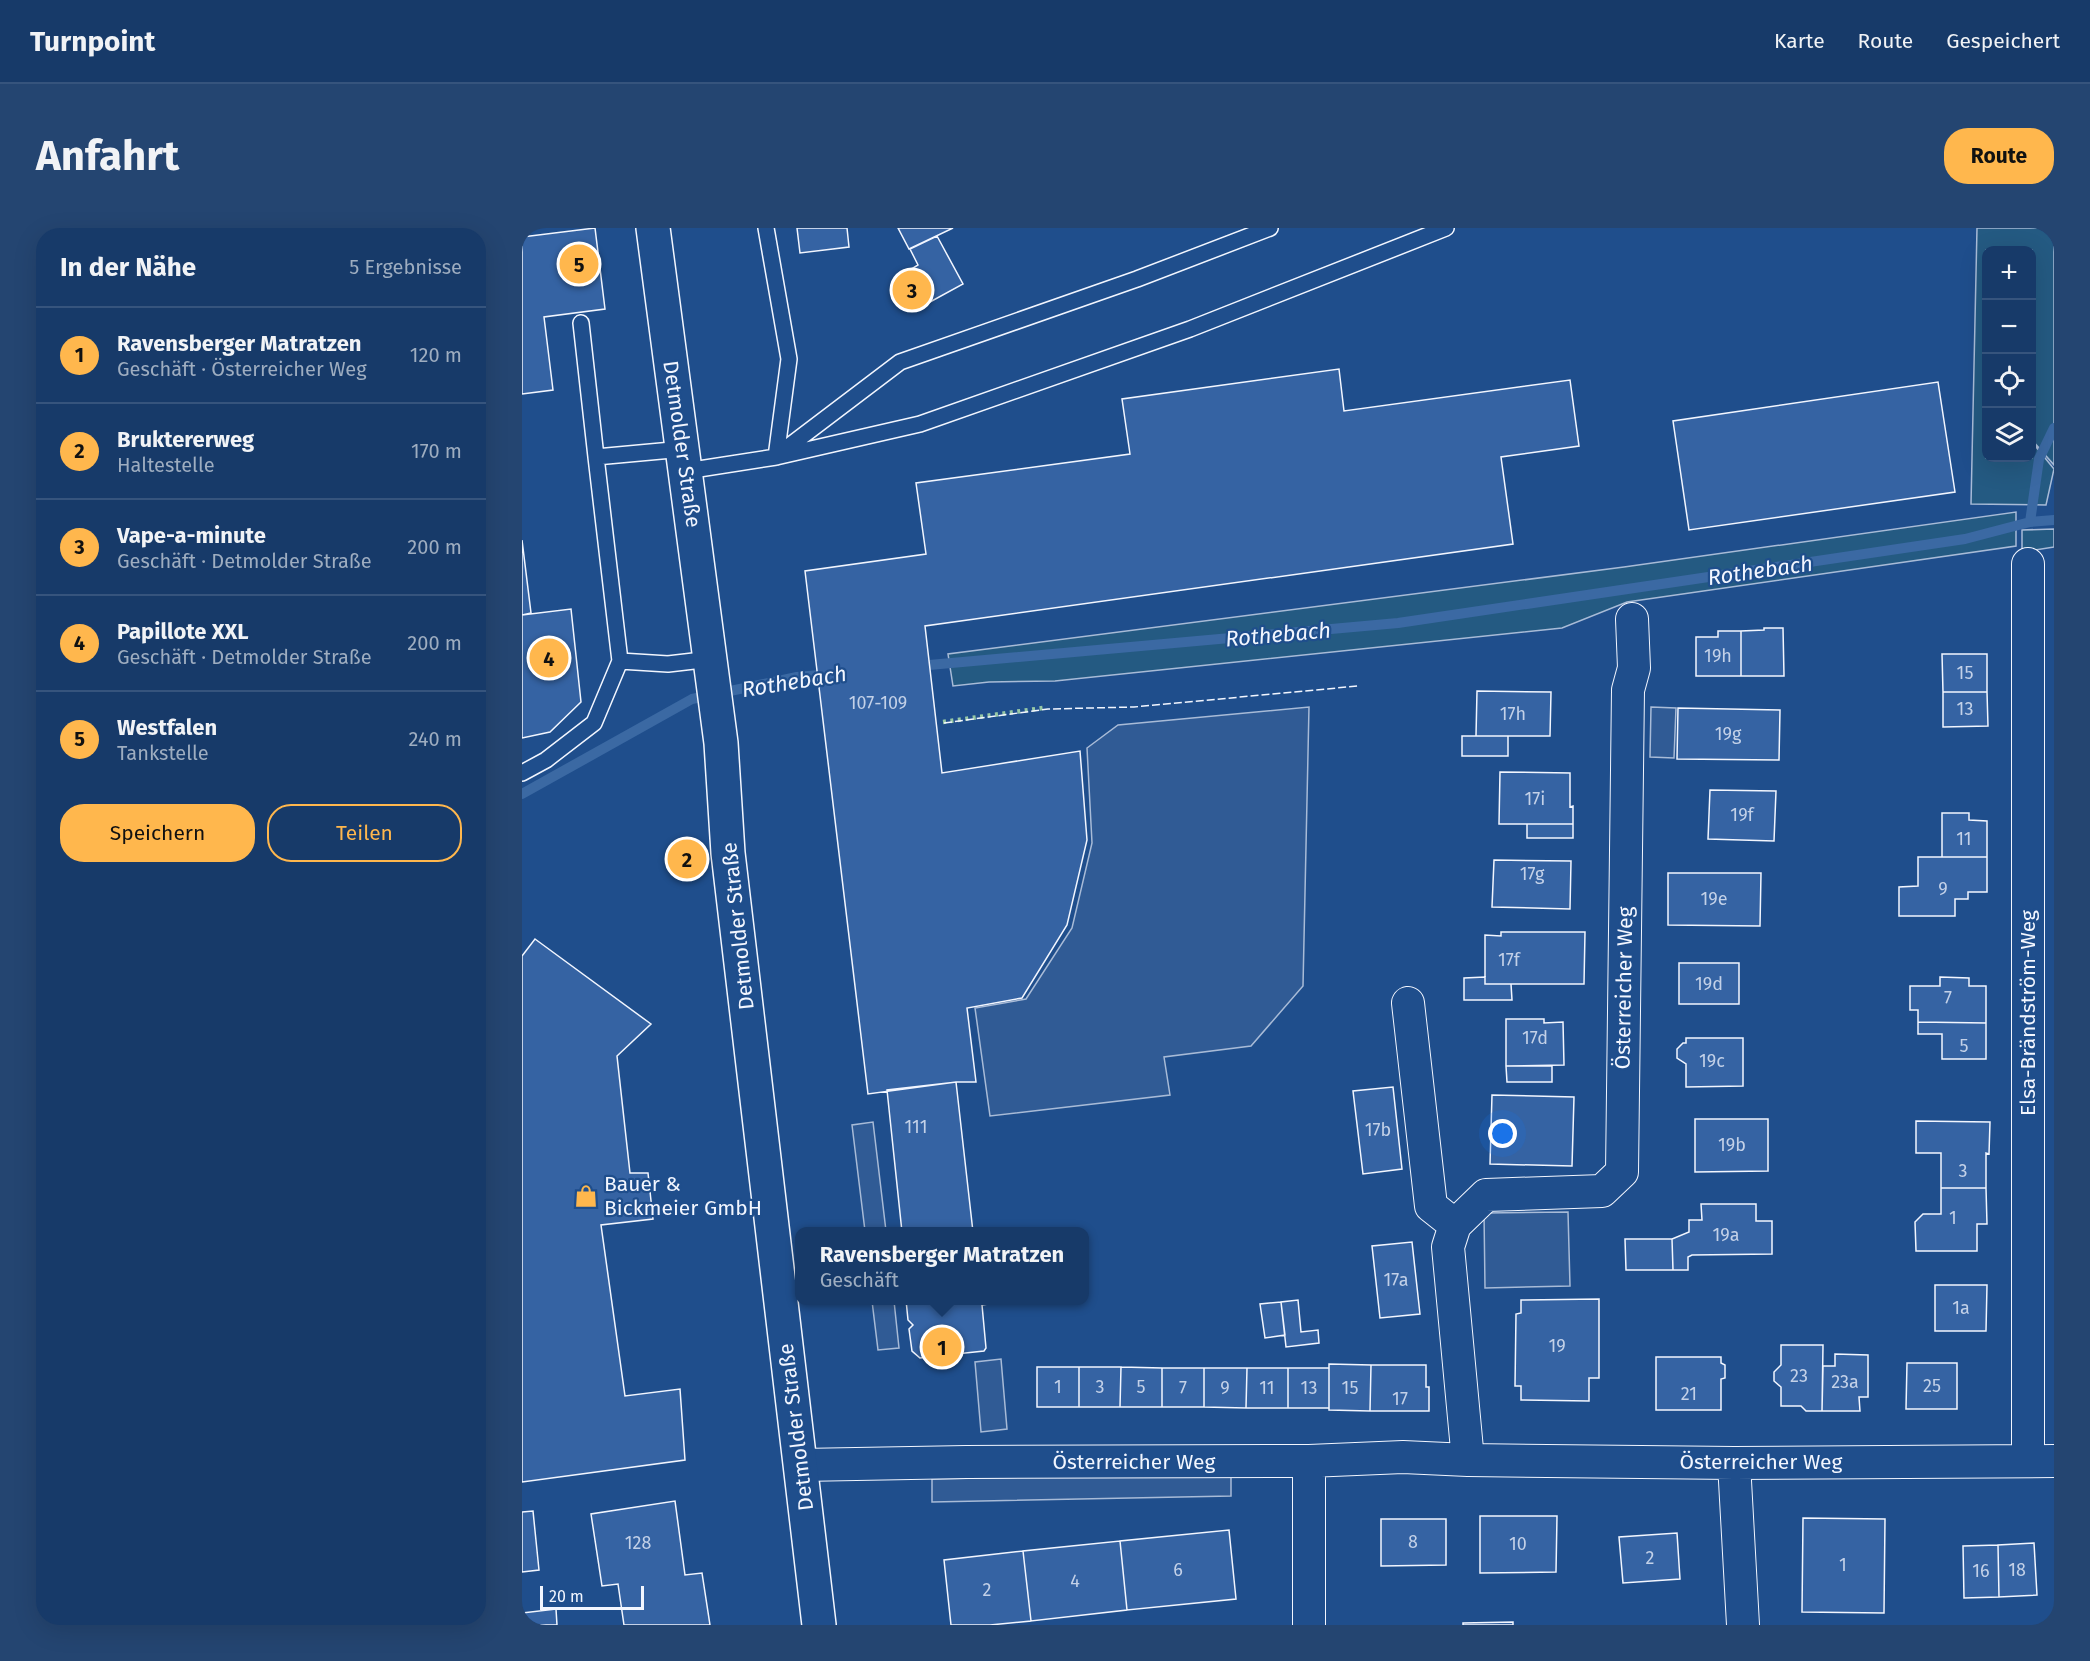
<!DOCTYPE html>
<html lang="de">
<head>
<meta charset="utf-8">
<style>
  body { margin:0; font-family:"Fira Sans",sans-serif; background:#244571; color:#f1f3f6 }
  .controls { position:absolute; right:18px; top:18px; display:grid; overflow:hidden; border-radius:12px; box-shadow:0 6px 24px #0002 }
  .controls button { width:54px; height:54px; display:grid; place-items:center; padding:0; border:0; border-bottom:2px solid #36547d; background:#173a69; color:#f1f3f6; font:30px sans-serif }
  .scale { position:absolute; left:18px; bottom:15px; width:104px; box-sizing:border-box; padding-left:6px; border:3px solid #f2f6ff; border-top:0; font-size:16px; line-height:21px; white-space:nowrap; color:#f2f6ff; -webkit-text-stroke:4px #1f4e8c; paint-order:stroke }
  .you { position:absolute; left:981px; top:906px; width:21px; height:21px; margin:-15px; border:4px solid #fff; border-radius:50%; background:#1a73e8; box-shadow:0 0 0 9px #1a73e833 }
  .badge { display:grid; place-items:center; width:39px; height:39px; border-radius:50%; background:#ffb74d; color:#111; font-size:20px; font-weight:700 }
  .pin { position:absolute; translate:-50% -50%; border:3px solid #fff; box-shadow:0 2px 6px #0006 }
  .popup { position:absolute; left:273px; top:999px; width:294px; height:78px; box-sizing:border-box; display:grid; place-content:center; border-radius:12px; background:#173a69; filter:drop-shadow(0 2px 4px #0005); font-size:20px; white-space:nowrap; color:#9eadc0 }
  .popup b { font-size:22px; color:#f1f3f6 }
  .popup::after { content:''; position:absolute; left:50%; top:100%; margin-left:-12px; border:12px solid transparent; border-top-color:#173a69 }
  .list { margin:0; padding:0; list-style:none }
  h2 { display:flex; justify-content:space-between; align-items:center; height:78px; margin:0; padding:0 24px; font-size:26px }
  h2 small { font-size:20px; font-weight:400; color:#9eadc0 }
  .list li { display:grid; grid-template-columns:39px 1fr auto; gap:18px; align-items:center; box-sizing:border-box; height:96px; padding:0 24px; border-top:2px solid #36547d }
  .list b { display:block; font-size:22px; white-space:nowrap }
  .list p { margin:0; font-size:20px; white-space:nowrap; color:#9eadc0 }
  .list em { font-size:20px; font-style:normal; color:#9eadc0 }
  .actions { display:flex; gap:12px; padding:18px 24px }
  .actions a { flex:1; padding:14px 0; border:2px solid #ffb74d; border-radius:24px; text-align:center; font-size:21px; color:#ffb74d }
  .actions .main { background:#ffb74d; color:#111 }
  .icon { flex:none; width:33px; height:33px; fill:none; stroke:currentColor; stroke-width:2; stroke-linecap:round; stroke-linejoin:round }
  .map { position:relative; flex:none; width:1532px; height:1397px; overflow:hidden; border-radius:24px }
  header { display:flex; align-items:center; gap:36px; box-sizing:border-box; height:84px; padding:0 30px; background:#173a69; border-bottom:2px solid #36547d }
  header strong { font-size:28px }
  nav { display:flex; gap:33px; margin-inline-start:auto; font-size:21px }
  .intro { display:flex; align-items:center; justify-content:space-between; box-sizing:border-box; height:144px; padding:0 36px }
  h1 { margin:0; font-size:42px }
  .button { padding:15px 27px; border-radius:24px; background:#ffb74d; color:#111; font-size:21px; font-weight:700 }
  main { display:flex; gap:36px; padding:0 36px }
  aside { flex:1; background:#173a69; border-radius:24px; box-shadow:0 6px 24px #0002 }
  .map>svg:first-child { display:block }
  .green { fill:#245a82; stroke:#a8bbd7; stroke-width:1.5 }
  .parking { fill:#305b95; stroke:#a8bbd7; stroke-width:1.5 }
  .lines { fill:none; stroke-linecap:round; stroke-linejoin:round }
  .stream { stroke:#3b69a3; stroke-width:10 }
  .building { fill:#3563a3; stroke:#f2f6ff; stroke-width:1.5 }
  .service-casing { stroke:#f2f6ff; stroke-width:18 }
  .minor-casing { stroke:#f2f6ff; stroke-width:34 }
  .secondary-casing { stroke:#f2f6ff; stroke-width:36 }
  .service { stroke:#1f4e8c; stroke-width:15 }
  .minor { stroke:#1f4e8c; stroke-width:32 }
  .secondary { stroke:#1f4e8c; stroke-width:33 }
  .hedge { stroke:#97c8a6; stroke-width:4.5; stroke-dasharray:3 4.5; stroke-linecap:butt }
  .fence { stroke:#f2f6ff; stroke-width:1.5; stroke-dasharray:8 3; stroke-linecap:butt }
  .labels { text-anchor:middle; stroke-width:4.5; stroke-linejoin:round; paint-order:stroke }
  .number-label { font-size:18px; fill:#c3d1e8 }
  .street-label { font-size:21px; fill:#f2f6ff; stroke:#1f4e8c }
  .poi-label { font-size:21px; fill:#f2f6ff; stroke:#1f4e8c; text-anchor:start }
  .water-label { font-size:22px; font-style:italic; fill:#f2f6ff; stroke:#1f4e8c }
</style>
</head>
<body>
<header>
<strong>Turnpoint</strong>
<nav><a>Karte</a><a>Route</a><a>Gespeichert</a></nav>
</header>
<div class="intro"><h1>Anfahrt</h1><a class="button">Route</a></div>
<main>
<aside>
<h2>In der Nähe<small>5 Ergebnisse</small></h2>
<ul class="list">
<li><span class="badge">1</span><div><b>Ravensberger Matratzen</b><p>Geschäft · Österreicher Weg</p></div><em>120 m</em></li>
<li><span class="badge">2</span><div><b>Bruktererweg</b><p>Haltestelle</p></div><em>170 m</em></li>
<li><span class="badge">3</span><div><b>Vape-a-minute</b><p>Geschäft · Detmolder Straße</p></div><em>200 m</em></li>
<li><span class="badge">4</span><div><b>Papillote XXL</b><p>Geschäft · Detmolder Straße</p></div><em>200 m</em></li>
<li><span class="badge">5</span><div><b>Westfalen</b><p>Tankstelle</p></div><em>240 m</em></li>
</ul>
<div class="actions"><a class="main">Speichern</a><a>Teilen</a></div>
</aside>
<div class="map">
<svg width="1532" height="1397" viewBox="0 0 1532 1397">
  <rect width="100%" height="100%" fill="#1f4e8c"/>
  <path class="green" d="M 1455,0 L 1532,0 L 1532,237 L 1510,212 L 1510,22 L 1464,22 L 1464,230 L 1510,230 L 1510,214 L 1532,241 L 1524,277 L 1449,276 Z
    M 1494,284 L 1494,318 L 1105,374 L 1040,400 L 533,453 L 467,454 L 431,458 L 426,426 L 1102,339 Z
    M 1532,301 L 1532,319 L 1500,324 L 1500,302 Z"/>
  <path class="parking" d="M 787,479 L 781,758 L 729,818 L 642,829 L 648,867 L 468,888 L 453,780 L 504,771 L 550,700 L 570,615 L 565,520 L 596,497 Z
    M 1129,479 L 1154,480 L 1152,530 L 1128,529 Z
    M 351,894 L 364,1003 L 343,1003 L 330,897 Z
    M 1046,984 L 1048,1058 L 963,1060 L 962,985 Z
    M 350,1073 L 372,1073 L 377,1120 L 356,1122 Z
    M 479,1131 L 485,1201 L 459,1204 L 453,1134 Z
    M 709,1245 L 709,1268 L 410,1274 L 410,1251 Z"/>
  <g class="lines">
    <path class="stream" d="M 1508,294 L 1517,231 L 1532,200
      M 396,438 L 876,395 L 1443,311 L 1508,294 L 1532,292
      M 0,566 L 170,471 L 275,449 L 309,446"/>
  </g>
  <path class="building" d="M 73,0 L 83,81 L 22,89 L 31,162 L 0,166 L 0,9 Z
    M 275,0 L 325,0 L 327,19 L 278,25 Z
    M 376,0 L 431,0 L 387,21 Z
    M 415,8 L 441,56 L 408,74 L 395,78 L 388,76 L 382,73 L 377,60 L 380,47 L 396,37 L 388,21 Z
    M 817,141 L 822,183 L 1048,152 L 1057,218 L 979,229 L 991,316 L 403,398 L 420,545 L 558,523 L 565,612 L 545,697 L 500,770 L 445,780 L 454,854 L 434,854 L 346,866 L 283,343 L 404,326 L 394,255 L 608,226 L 600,171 Z
    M 1416,154 L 1433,264 L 1167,302 L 1151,193 Z
    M 0,312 L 9,385 L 0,387 Z
    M 49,381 L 59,474 L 28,504 L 0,510 L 0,387 Z
    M 1242,400 L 1261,400 L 1262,448 L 1219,448 L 1219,403 L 1242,402 Z
    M 1196,403 L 1219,403 L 1219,448 L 1174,448 L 1174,409 L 1196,409 Z
    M 1420,426 L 1465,426 L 1465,464 L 1421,464 Z
    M 955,463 L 1029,464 L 1028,508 L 954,508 Z
    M 1421,464 L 1465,464 L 1466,498 L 1421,499 Z
    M 1156,480 L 1258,482 L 1257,532 L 1155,531 Z
    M 940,508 L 986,508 L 986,528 L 940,528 Z
    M 978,544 L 1048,545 L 1048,579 L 1051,578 L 1051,596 L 977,596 Z
    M 1188,562 L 1254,563 L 1252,613 L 1186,611 Z
    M 1420,585 L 1447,585 L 1447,592 L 1465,593 L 1465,629 L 1420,629 Z
    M 1005,596 L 1051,596 L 1051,610 L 1005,610 Z
    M 1396,629 L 1465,629 L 1465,664 L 1446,664 L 1446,671 L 1433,671 L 1433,688 L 1377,688 L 1377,659 L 1396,658 Z
    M 972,632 L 1049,633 L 1048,681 L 970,679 Z
    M 1146,645 L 1239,645 L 1238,698 L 1146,697 Z
    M 979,704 L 1063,704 L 1062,756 L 963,756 L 963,707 L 979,708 Z
    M 13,711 L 129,796 L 95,828 L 108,945 L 126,945 L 131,991 L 79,997 L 103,1168 L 158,1161 L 163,1232 L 0,1254 L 0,728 Z
    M 1157,735 L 1217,735 L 1217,776 L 1157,776 Z
    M 963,749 L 963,756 L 989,756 L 990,772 L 942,772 L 942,750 Z
    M 1418,749 L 1447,750 L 1447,758 L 1464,758 L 1464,795 L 1396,794 L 1396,782 L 1388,782 L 1388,758 L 1418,758 Z
    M 984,791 L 1022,791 L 1022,795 L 1041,794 L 1042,837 L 984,838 Z
    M 1396,794 L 1464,795 L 1464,831 L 1420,831 L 1420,806 L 1396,806 Z
    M 1164,810 L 1221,810 L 1221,858 L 1164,859 L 1164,836 L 1155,830 L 1155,821 L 1161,815 L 1164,815 Z
    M 984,838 L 1030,838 L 1030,854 L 985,854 Z
    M 434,854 L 451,1004 L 380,1004 L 365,862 Z
    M 871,859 L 880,941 L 841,946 L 831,863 Z
    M 970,867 L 1052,869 L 1050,938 L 968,936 Z
    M 1173,891 L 1246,891 L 1246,943 L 1173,944 Z
    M 1394,893 L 1468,894 L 1467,926 L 1464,925 L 1464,960 L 1419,960 L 1419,925 L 1394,925 Z
    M 1419,960 L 1464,960 L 1465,996 L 1455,996 L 1455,1023 L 1394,1023 L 1393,994 L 1401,986 L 1419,986 Z
    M 1179,976 L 1234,976 L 1234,993 L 1250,993 L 1250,1026 L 1170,1027 L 1166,1029 L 1166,1042 L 1151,1042 L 1150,1011 L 1167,1004 L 1167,992 L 1180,992 Z
    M 1103,1011 L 1150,1011 L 1151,1042 L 1104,1042 Z
    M 890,1014 L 898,1086 L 858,1090 L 850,1018 Z
    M 1413,1057 L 1465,1057 L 1464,1103 L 1413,1103 Z
    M 1077,1071 L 1077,1150 L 1067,1150 L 1067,1173 L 999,1172 L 999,1158 L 993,1158 L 994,1086 L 999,1085 L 999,1072 Z
    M 384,1072 L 472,1072 L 472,1075 L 460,1077 L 464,1120 L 462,1123 L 434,1126 L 429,1122 L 425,1127 L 398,1130 L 390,1123 L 387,1101 L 391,1097 L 386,1092 Z
    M 776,1072 L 779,1104 L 796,1102 L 797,1115 L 764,1119 L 759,1074 Z
    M 759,1074 L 763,1107 L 743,1110 L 738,1076 Z
    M 1259,1117 L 1301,1117 L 1300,1183 L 1284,1183 L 1279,1178 L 1259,1178 L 1259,1159 L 1252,1153 L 1252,1144 L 1259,1137 Z
    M 1313,1126 L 1346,1127 L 1346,1169 L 1337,1169 L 1338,1183 L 1300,1183 L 1301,1138 L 1313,1138 Z
    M 1134,1129 L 1199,1129 L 1199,1135 L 1203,1137 L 1203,1150 L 1199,1151 L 1199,1182 L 1134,1182 Z
    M 1385,1135 L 1435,1135 L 1435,1181 L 1384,1181 Z
    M 807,1136 L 849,1137 L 848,1183 L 807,1182 Z
    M 849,1137 L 904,1137 L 904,1159 L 907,1159 L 907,1183 L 848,1183 Z
    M 515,1139 L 557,1139 L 557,1179 L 515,1179 Z
    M 557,1139 L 599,1139 L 598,1179 L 557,1179 Z
    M 599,1139 L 640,1140 L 640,1179 L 598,1179 Z
    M 640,1140 L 682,1140 L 682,1179 L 640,1179 Z
    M 682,1140 L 725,1140 L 724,1180 L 682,1179 Z
    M 725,1140 L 766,1140 L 766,1180 L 724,1180 Z
    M 766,1140 L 807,1140 L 807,1180 L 766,1180 Z
    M 153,1273 L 163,1347 L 180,1345 L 188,1397 L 102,1397 L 96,1356 L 80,1358 L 69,1286 Z
    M 11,1283 L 17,1342 L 0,1344 L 0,1284 Z
    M 958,1288 L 1035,1288 L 1034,1344 L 958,1345 Z
    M 1281,1290 L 1363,1291 L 1362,1385 L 1280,1384 Z
    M 859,1291 L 924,1291 L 924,1337 L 859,1338 Z
    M 707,1302 L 714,1371 L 605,1382 L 598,1313 Z
    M 1155,1305 L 1158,1351 L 1101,1355 L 1097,1309 Z
    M 598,1313 L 605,1382 L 509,1393 L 501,1323 Z
    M 1512,1315 L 1515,1367 L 1477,1369 L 1476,1317 Z
    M 1476,1317 L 1477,1369 L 1442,1370 L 1441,1318 Z
    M 501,1323 L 509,1393 L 468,1397 L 429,1397 L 422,1332 Z
    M 34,1381 L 35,1397 L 0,1397 L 0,1385 Z
    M 991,1394 L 991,1397 L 941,1397 L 941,1395 Z"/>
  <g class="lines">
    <g class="service-casing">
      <path id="service" d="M 244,0 L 267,131 L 254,229
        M 59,95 L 74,229 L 161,221
        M 258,225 L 378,134 L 615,51 L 748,0
        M 74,229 L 98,433 L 146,436 L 189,431
        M 164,243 L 254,229 L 398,196 L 668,101 L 924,0
        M 0,545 L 24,532 L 72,495 L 98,433"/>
    </g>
    <g class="minor-casing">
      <path id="minor" d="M 886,775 L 909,978 L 933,997
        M 946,1232 L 926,1019 L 933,997 L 964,967 L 1080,963 L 1100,944 L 1106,462 L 1112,440 L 1110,391
        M 787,1233 L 787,1397
        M 1506,1233 L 1506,336
        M 1212,1235 L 1221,1397
        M 279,1237 L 444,1234 L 787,1233 L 881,1229 L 946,1232 L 1212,1235 L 1532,1233"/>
    </g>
    <g class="secondary-casing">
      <path id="secondary" d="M 131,0 L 199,515 L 206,625 L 297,1397"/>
    </g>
    <use href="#service" class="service"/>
    <use href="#minor" class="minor"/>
    <use href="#secondary" class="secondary"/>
    <path class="hedge" d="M 421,494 L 521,480"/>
    <path class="fence" d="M 422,495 L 526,481 L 612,479 L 836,458"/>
  </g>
  <defs>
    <g id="shop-bare" transform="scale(1.8)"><path d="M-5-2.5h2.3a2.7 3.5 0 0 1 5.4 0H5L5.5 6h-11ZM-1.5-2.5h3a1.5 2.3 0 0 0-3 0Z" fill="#ffb74d" stroke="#1f4e8c" stroke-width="2.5" paint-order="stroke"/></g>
  </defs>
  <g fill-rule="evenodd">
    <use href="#shop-bare" x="64" y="968"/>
  </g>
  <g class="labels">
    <g class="number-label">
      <text x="1196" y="434">19h</text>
      <text x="1443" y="451">15</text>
      <text x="356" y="481">107-109</text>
      <text x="1443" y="487">13</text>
      <text x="991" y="492">17h</text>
      <text x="1206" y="512">19g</text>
      <text x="1013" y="577">17i</text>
      <text x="1220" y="593">19f</text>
      <text x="1442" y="617">11</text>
      <text x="1010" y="652">17g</text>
      <text x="1421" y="667">9</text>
      <text x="1192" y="677">19e</text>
      <text x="987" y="738">17f</text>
      <text x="1187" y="762">19d</text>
      <text x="1426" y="776">7</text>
      <text x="1013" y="816">17d</text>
      <text x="1442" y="824">5</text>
      <text x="1190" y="839">19c</text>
      <text x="394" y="905">111</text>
      <text x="856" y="908">17b</text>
      <text x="1210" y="923">19b</text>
      <text x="1441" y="949">3</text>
      <text x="1431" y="996">1</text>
      <text x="1204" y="1013">19a</text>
      <text x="874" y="1058">17a</text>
      <text x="1439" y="1086">1a</text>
      <text x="1035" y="1124">19</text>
      <text x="1277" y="1154">23</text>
      <text x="1323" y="1160">23a</text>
      <text x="1410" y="1164">25</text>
      <text x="536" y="1165">1</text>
      <text x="578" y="1165">3</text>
      <text x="619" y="1165">5</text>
      <text x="661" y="1166">7</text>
      <text x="703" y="1166">9</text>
      <text x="745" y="1166">11</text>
      <text x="787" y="1166">13</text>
      <text x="828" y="1166">15</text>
      <text x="1167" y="1172">21</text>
      <text x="878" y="1177">17</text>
      <text x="891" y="1320">8</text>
      <text x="116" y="1321">128</text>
      <text x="996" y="1322">10</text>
      <text x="1128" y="1336">2</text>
      <text x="1321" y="1343">1</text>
      <text x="656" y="1348">6</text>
      <text x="1495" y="1348">18</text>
      <text x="1459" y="1349">16</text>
      <text x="553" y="1359">4</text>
      <text x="465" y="1368">2</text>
    </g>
    <g class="street-label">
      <text transform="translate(160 216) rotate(82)" y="7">Detmolder Straße</text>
      <text transform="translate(216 698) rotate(-96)" y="7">Detmolder Straße</text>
      <text transform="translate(1102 760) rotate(-89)" y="7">Österreicher Weg</text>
      <text transform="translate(1506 785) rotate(-90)" y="7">Elsa-Brändström-Weg</text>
      <text transform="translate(274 1199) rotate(-97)" y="7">Detmolder Straße</text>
      <text x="612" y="1241">Österreicher Weg</text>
      <text x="1239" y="1241">Österreicher Weg</text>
    </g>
    <g class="poi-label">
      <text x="82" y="963">Bauer &amp;<tspan x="82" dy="24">Bickmeier GmbH</tspan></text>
    </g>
    <g class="water-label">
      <text transform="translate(1238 342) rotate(-8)" y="8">Rothebach</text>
      <text transform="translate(756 406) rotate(-5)" y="8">Rothebach</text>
      <text transform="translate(272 453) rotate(-9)" y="8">Rothebach</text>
    </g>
  </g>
</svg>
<div class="controls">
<button>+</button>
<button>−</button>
<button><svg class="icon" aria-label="locate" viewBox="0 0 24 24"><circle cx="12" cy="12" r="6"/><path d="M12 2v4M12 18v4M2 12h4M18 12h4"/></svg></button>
<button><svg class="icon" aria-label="layers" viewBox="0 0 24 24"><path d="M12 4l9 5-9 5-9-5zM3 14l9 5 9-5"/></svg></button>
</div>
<div class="scale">20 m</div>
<div class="you"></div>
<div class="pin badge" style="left:420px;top:1119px">1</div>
<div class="popup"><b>Ravensberger Matratzen</b>Geschäft</div>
<div class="pin badge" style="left:165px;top:631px">2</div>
<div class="pin badge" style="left:390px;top:62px">3</div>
<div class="pin badge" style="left:27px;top:430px">4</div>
<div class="pin badge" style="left:57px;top:36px">5</div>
</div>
</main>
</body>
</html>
